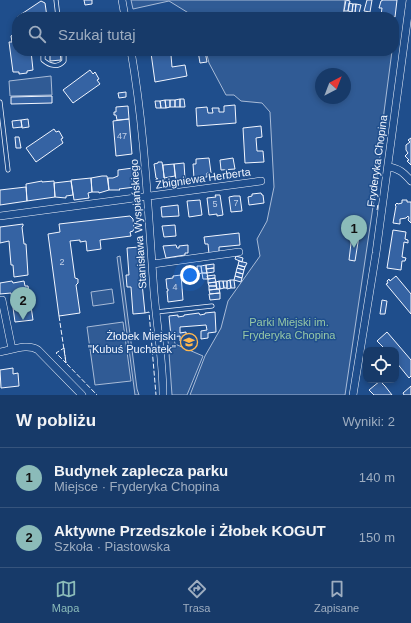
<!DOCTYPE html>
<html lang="pl">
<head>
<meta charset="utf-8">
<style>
  body { margin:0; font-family:Arial,sans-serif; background:#20416f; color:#f1f3f6 }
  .controls { position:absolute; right:12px; bottom:12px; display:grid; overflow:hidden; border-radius:8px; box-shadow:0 2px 6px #0003 }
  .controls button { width:36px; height:36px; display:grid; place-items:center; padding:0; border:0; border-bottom:1px solid #36547d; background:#173a69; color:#f1f3f6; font:20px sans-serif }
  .compass { position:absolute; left:315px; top:68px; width:36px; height:36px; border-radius:50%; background:#173a69; box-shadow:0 2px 6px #0003; rotate:42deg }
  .you { position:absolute; left:190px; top:275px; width:14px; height:14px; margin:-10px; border:3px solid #fff; border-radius:50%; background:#1a73e8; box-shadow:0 0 0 6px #1a73e833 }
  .badge { display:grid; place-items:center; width:26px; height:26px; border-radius:50%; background:#8bbbb9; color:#111; font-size:13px; font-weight:700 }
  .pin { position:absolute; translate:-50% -33px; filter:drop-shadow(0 1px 2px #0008) }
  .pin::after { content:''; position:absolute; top:21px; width:14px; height:12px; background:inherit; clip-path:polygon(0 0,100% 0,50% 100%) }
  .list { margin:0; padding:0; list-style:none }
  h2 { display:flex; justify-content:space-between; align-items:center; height:52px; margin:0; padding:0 16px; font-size:17px }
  h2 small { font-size:13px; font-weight:400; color:#9eadc0 }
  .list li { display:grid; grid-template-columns:26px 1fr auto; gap:12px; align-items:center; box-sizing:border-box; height:60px; padding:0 16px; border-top:1px solid #36547d }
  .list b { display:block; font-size:15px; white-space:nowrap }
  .list p { margin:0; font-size:13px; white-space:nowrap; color:#9eadc0 }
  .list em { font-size:13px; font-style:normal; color:#9eadc0 }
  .icon { flex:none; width:22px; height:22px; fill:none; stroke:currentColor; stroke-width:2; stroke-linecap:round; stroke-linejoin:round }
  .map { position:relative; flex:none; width:411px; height:395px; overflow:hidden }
  .search { position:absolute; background:#173a69; box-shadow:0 2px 6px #0003; left:12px; right:12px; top:12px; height:44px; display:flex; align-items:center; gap:10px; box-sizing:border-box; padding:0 14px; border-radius:16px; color:#9eadc0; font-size:15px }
  .sheet { height:172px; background:#173a69 }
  nav { display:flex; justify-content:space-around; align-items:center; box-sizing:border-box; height:56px; border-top:1px solid #36547d; background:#173a69; font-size:11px; color:#9eadc0 }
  nav a { display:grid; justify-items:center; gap:2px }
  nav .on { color:#8bbbb9 }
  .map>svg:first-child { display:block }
  .built { fill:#305b95; stroke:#a8bbd7; fill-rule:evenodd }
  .building { fill:#3563a3; stroke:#f2f6ff }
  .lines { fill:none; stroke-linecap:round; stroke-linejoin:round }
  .lane-casing { stroke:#f2f6ff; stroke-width:5 }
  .street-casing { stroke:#f2f6ff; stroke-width:8 }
  .lane { stroke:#1f4e8c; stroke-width:3.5 }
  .street { stroke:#1f4e8c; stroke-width:7 }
  .fence { stroke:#f2f6ff; stroke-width:1; stroke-dasharray:5 2; stroke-linecap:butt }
  .labels { text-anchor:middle; stroke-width:3; stroke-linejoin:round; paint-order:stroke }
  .number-label { font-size:9px; fill:#c3d1e8 }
  .street-label { font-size:11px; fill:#f2f6ff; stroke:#1f4e8c }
  .park-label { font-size:11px; fill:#97c8a6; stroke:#1f4e8c }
  .poi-label { font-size:11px; fill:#f2f6ff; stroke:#1f4e8c; text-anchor:end }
</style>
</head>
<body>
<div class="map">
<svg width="411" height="395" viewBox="0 0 411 395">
  <rect width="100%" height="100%" fill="#1f4e8c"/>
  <path class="built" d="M 131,0 L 345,0 L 343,17 L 195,17 L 169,1 L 133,9 Z
    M 206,51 L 392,51 L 384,112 L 380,157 L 374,200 L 345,395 L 190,395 L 205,356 L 221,328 L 228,301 L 260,256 L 257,239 L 267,221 L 274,187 L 270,112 L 262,103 L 241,101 L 234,95 L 226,95 L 209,63 ZM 321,74 L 345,74 L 345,98 L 321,98 Z
    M 51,76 L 52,95 L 10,96 L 9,81 Z
    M 120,256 L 137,389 L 139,395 L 135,395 L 117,257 Z
    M 112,289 L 114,303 L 93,306 L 91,292 Z
    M 123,322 L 131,381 L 95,385 L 87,327 Z
    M 174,338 L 175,344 L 203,356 L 187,395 L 172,395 L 168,339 Z"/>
  <path class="building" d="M 84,0 L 92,0 L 92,4 L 85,5 Z
    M 346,0 L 350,1 L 348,11 L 344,11 Z
    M 367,0 L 372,0 L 370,12 L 364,11 Z
    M 383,0 L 397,0 L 395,17 L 381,15 L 382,8 L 379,8 L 381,1 Z
    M 41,1 L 45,3 L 47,17 L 17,17 Z
    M 349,3 L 353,4 L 352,12 L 348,11 Z
    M 353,4 L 356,4 L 355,13 L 352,12 Z
    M 356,4 L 361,5 L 359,13 L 355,13 Z
    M 17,32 L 17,51 L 31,51 L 33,70 L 27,71 L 27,73 L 19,74 L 19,72 L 13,72 L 9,42 L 12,42 L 11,36 Z
    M 152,51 L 183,51 L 183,53 L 171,55 L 172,67 L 185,65 L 187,76 L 155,82 L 151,53 L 152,53 Z
    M 198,51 L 205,51 L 207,62 L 200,63 Z
    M 60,53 L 61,60 L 50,61 L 50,55 Z
    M 90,70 L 93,74 L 95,72 L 99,79 L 97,80 L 100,84 L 73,103 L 63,90 Z
    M 126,92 L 126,97 L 119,98 L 118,93 Z
    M 52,96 L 52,103 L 11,104 L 11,97 Z
    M 180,99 L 184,99 L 185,107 L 180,107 Z
    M 180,99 L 180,107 L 175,107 L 175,100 Z
    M 165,100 L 166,108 L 161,108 L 160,101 Z
    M 165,100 L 170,100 L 170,107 L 166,108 Z
    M 170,100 L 175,100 L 175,107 L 170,107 Z
    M 155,101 L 160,101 L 161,108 L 156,108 Z
    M 235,105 L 236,123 L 197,126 L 196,108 L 207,107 L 208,113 L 213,113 L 212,108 L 219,108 L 219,112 L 224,112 L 224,106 Z
    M 128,106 L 129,119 L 117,120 L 116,115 L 114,115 L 114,112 L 116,112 L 116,107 Z
    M 28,119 L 29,127 L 22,128 L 21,120 Z
    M 129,119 L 132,154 L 116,156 L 113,121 Z
    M 21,120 L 22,127 L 13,128 L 12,121 Z
    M 261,126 L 262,137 L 256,138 L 257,151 L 263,151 L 264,162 L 245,163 L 243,128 Z
    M 54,129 L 56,132 L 59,131 L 63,138 L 61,139 L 63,143 L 36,162 L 26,148 Z
    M 15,137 L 19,137 L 21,148 L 16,148 Z
    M 411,138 L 411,165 L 407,161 L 409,160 L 405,156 L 408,153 L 406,150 L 406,145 L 410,142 L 408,140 Z
    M 209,158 L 211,173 L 207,173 L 207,177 L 194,178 L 193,164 L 196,164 L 196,159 Z
    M 233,158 L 235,169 L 221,170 L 220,160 Z
    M 158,162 L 162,162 L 165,182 L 157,183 L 156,179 L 158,179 L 156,178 L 154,164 L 158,163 Z
    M 184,163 L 185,179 L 176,180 L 174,164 Z
    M 174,164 L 175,176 L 164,178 L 163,165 Z
    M 133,168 L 135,178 L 134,179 L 135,187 L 119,189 L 120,190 L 109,190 L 108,178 L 113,178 L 118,176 L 118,170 Z
    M 102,176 L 107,176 L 109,190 L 99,193 L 99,192 L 92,192 L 91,178 Z
    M 91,178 L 92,192 L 88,193 L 89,198 L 74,200 L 71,180 Z
    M 42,181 L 42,182 L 54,181 L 55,197 L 27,201 L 26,184 Z
    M 71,181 L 73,195 L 66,196 L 66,198 L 55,197 L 54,183 Z
    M 26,187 L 27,201 L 0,205 L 0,190 Z
    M 261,193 L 262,195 L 263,195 L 264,203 L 249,205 L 248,197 L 252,196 L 252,194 Z
    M 215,195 L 220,195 L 223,215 L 217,216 L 217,214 L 209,215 L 207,198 L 216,197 Z
    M 234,196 L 240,196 L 242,211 L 231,212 L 229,197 Z
    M 200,200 L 202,215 L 189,217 L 187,201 Z
    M 402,200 L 407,200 L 407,202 L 411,202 L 411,223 L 408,220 L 409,218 L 408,216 L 406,218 L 400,219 L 400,224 L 393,223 L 396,206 L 395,205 L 397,203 L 398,204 L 402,203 Z
    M 178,205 L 179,216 L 162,217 L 161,207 Z
    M 130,216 L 133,219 L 134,228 L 133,231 L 130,232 L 131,236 L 100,240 L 101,249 L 87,251 L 86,241 L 80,242 L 80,240 L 70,241 L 75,278 L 78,279 L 78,283 L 76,285 L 80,313 L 59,316 L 48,234 L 60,232 L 59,224 Z
    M 23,224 L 23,226 L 22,227 L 24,244 L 26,244 L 28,275 L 14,277 L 13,265 L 11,265 L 9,241 L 0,243 L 0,227 Z
    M 175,225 L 176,236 L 164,237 L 162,226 Z
    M 393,230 L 406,232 L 405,239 L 408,240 L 408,243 L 404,242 L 402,257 L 406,258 L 405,261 L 402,261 L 401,270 L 387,268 Z
    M 239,233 L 240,245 L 219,247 L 219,253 L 209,254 L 208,244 L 205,244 L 204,237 Z
    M 352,235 L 359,236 L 355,261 L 349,260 Z
    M 176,245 L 177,248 L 179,248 L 179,246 L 188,245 L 188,253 L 185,253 L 185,255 L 166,258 L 163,246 Z
    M 139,247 L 142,276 L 143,276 L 144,282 L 142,283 L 145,313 L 133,314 L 131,287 L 127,287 L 126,275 L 129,275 L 127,248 Z
    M 236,256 L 243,258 L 242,262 L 235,259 Z
    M 239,261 L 247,263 L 245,267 L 238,265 Z
    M 214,264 L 214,268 L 206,269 L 206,265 Z
    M 206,265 L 207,273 L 202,273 L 201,266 Z
    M 238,265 L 245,267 L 244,270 L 237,268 Z
    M 197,266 L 201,266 L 202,273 L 198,274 Z
    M 214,268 L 214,272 L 207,273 L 206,269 Z
    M 237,268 L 244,270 L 243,274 L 236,272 Z
    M 236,272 L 243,274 L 242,278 L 235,276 Z
    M 202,273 L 207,273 L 208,279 L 203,279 Z
    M 181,275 L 183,300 L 168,302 L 167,291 L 168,291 L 168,289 L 167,289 L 166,279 L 173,278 L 173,276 Z
    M 215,275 L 215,278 L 208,279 L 207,276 Z
    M 235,276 L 242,278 L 241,282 L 234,280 Z
    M 396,276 L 411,294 L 411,314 L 386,284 L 388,283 L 387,281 L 389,279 L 390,281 Z
    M 215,278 L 216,282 L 208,283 L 208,279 Z
    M 230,280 L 234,280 L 235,288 L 231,288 Z
    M 230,280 L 231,288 L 227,289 L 227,281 Z
    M 12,281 L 13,283 L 24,281 L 25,286 L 28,286 L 33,320 L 15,322 L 11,293 L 0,294 L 0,283 Z
    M 219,281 L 223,281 L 224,288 L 220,289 Z
    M 219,281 L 220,289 L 217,289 L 216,282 Z
    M 223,281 L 227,281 L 227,288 L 224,288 Z
    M 216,282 L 216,286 L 209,286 L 208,283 Z
    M 209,286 L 216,286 L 217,289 L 209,290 Z
    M 219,289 L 220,293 L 210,294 L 209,290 Z
    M 220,293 L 220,299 L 210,300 L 209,294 Z
    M 382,300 L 387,301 L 385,314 L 380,314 Z
    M 215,312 L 216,332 L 208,333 L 208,338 L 201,339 L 201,331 L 207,330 L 206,325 L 180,327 L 180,333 L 186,332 L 187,340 L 180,341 L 180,336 L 171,337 L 169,316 L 178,315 L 178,317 L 184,316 L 184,315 L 199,313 L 200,315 L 205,314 L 205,313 Z
    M 387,332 L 411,360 L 411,376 L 409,378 L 396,362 L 396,350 L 386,350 L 377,341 Z
    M 13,368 L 13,374 L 18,373 L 19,386 L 1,388 L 0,370 Z
    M 380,381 L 385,386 L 392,395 L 374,395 L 369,390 Z
    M 411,386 L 411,395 L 404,395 L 403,393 Z"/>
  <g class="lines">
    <g class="lane-casing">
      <path id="lane" d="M 56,0 L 58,17
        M 46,51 L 43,56 L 43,60 C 50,66 58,68 64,61 L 64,51
        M 0,102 L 8,170
        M 156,312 L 212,306"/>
    </g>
    <g class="street-casing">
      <path id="street" d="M 122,0 L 125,17
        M 131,51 C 145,131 148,212 154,292 C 157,327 163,361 163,395
        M 388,167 C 399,168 404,173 411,181
        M 0,216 L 261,181
        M 153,264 L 239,252
        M 2,300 L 12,349
        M 0,352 C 12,350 28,343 38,350 L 82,395
        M 353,395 L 376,253 L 410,0"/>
    </g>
    <use href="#lane" class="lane"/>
    <use href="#street" class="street"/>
    <path class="fence" d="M 377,210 L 378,204
      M 145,313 L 149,312 L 156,395
      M 59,316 L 66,363 L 97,395
      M 64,348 L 66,363 L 56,353 Z"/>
  </g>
  <defs>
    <g id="school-ring" transform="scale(0.9)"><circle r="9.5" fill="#1f4e8c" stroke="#ffb74d" stroke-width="1.5"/><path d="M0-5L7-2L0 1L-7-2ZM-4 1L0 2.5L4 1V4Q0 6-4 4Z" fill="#ffb74d"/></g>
  </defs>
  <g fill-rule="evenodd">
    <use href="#school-ring" x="189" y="342"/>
  </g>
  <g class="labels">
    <g class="number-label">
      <text x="122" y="139">47</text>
      <text x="236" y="206">7</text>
      <text x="215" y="207">5</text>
      <text x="62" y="265">2</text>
      <text x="175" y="290">4</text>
    </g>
    <g class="street-label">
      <text transform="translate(377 161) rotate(-82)" y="4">Fryderyka Chopina</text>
      <text transform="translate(203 178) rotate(-8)" y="4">Zbigniewa Herberta</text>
      <text transform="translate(138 224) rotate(-94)" y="4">Stanisława Wyspiańskiego</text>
    </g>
    <g class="park-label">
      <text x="289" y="326">Parki Miejski im.<tspan x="289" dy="13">Fryderyka Chopina</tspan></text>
    </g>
    <g class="poi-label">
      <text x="176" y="340">Żłobek Miejski<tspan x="176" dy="13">"Kubuś Puchatek"</tspan></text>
    </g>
  </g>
</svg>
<div class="controls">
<button><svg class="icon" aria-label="locate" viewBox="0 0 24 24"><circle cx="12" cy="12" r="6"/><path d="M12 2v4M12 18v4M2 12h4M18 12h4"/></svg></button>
</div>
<svg class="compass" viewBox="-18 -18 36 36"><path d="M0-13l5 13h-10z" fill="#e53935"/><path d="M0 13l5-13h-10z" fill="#9eadc0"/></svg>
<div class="you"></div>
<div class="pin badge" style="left:354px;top:248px">1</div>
<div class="pin badge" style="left:23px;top:320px">2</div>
<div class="search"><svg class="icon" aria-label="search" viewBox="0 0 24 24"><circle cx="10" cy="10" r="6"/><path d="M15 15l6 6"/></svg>Szukaj tutaj</div>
</div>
<section class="sheet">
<h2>W pobliżu<small>Wyniki: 2</small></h2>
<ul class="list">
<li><span class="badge">1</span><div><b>Budynek zaplecza parku</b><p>Miejsce · Fryderyka Chopina</p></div><em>140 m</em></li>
<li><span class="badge">2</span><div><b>Aktywne Przedszkole i Żłobek KOGUT</b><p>Szkoła · Piastowska</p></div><em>150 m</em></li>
</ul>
</section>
<nav>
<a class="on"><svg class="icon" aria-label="map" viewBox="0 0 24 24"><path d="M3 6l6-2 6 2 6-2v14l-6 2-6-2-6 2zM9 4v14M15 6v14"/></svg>Mapa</a>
<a><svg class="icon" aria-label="directions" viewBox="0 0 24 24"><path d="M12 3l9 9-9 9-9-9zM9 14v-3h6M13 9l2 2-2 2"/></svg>Trasa</a>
<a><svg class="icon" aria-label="saved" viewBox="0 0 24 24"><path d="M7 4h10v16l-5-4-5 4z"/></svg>Zapisane</a>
</nav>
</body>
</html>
